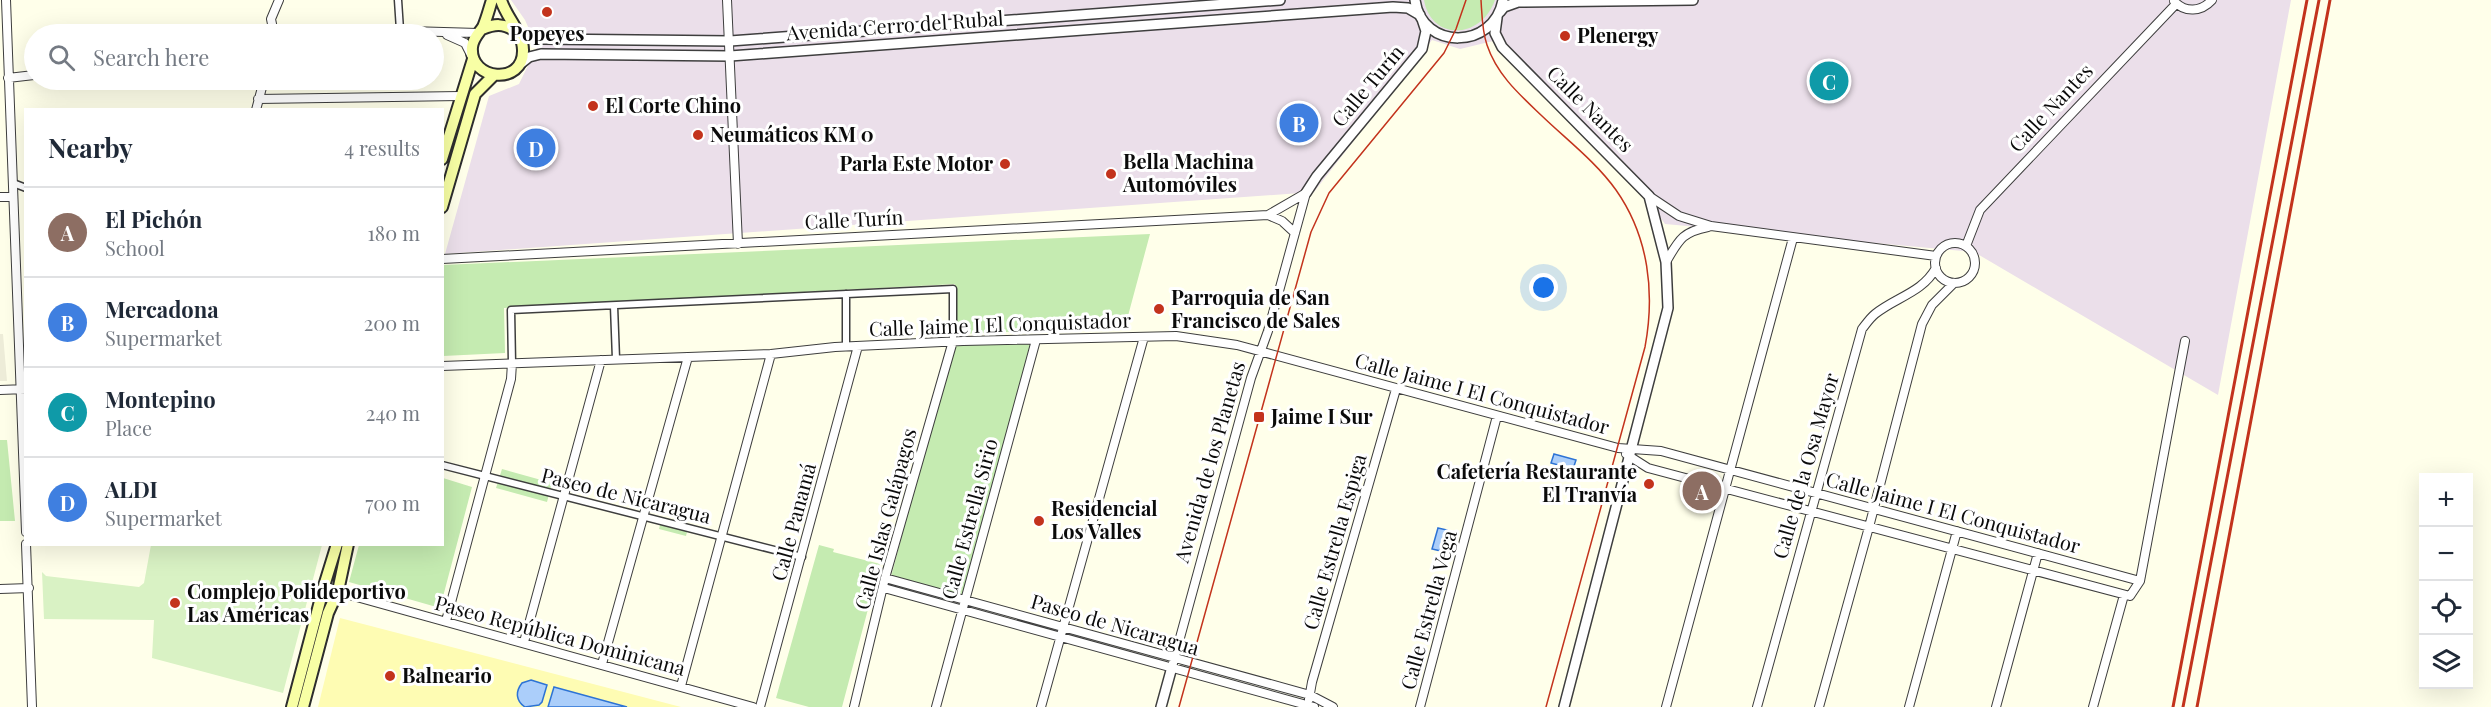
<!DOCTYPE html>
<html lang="en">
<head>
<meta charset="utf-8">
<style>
  body { margin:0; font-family:"Playfair Display",serif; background:#f2f2f3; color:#1f2937 }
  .controls { position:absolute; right:18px; bottom:18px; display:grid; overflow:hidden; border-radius:0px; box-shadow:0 6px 24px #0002 }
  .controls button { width:54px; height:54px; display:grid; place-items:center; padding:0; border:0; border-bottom:2px solid #e0e1e3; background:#fff; color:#1f2937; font:30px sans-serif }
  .you { position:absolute; left:1544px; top:288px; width:21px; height:21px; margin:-15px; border:4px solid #fff; border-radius:50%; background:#1a73e8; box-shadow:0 0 0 9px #1a73e833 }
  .badge { display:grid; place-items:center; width:39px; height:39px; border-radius:50%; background:#c3331c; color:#fff; font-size:20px; font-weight:700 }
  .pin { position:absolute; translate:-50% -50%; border:3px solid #fff; box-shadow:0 2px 6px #0006 }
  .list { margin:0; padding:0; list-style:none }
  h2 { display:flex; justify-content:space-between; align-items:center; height:78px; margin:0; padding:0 24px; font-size:26px }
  h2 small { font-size:20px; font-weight:400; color:#747a83 }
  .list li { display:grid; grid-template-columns:39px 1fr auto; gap:18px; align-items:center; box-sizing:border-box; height:90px; padding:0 24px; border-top:2px solid #e0e1e3 }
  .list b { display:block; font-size:22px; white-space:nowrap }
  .list p { margin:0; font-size:20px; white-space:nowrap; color:#747a83 }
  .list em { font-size:20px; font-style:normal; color:#747a83 }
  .icon { flex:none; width:33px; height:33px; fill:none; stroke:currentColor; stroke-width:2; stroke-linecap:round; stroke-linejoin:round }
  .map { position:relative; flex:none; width:2491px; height:707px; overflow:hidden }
  .search { position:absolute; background:#fff; box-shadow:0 6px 24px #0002; left:24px; top:24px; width:420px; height:66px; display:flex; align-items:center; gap:15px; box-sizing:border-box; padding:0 21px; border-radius:33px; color:#747a83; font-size:22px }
  .panel { position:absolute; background:#fff; box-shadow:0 6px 24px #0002; left:24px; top:108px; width:420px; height:438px; border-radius:0px }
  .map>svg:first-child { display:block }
  .industrial { fill:#ebdfea }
  .green { fill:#c5ebb1 }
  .sand { fill:#fefcb3 }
  .pitch { fill:#d9f2c4 }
  .plaza { fill:#eeedd9 }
  .water { fill:#abcefa; stroke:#2d73d5; stroke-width:1.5 }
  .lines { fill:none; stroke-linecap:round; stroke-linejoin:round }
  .pedestrian-casing { stroke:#3e3e3e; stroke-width:9 }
  .minor-casing { stroke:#3e3e3e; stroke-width:10 }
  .tertiary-casing { stroke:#3e3e3e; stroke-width:12 }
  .secondary-casing { stroke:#2d2d2d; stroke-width:14 }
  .pedestrian { stroke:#fff; stroke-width:6 }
  .minor { stroke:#fff; stroke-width:8 }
  .tertiary { stroke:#fff; stroke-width:9 }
  .secondary { stroke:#f8ffa5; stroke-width:10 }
  .tram { stroke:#c3331c; stroke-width:1.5 }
  .rail { stroke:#c3331c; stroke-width:3 }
  .poi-dot { fill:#c3331c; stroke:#fff; stroke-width:2 }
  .labels { text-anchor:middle; stroke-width:6; stroke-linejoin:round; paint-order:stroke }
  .street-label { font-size:20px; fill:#0b0b0b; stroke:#fff }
  .poi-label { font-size:20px; font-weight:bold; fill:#0b0b0b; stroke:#fff; text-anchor:start }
</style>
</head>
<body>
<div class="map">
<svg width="2491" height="707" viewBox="0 0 2491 707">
  <rect width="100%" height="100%" fill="#ffffea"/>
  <path class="industrial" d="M 511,0 L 2291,0 L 2218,395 L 1974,252 L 1665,224 L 1642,191 L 1493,41 L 1460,49 L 1432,40 L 1314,192 L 445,254 L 489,96 L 519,84 L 537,47 L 525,20 Z"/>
  <path class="green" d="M 1424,0 L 1495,0 C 1481,40 1431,41 1424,0 Z
    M 1150,234 L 1125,327 L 957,334 L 955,284 L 504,308 L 505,353 L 443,356 L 443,265 Z
    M 1035,340 L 963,601 L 890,581 L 953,342 Z
    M 0,440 L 7,440 L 15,521 L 0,521 Z
    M 502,469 L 552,483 L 547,502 L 496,488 Z
    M 443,478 L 472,487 L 440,608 L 349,582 L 359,545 L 442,544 Z
    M 662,517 L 689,524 L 686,536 L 659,529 Z
    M 819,545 L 834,549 L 833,552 L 880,564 L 842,707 L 809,707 L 776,698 Z"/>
  <path class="sand" d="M 340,618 L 681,707 L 318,707 Z"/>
  <path class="pitch" d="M 151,545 L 322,545 L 283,693 L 152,658 L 154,620 L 44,619 L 42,572 L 46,576 L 139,587 L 144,583 Z"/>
  <path class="plaza" d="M 0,334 L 3,334 L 7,381 L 0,381 Z"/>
  <path class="water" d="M 1554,454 L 1576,460 L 1573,469 L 1551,463 Z
    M 1438,528 L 1447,530 L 1441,551 L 1432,549 Z
    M 531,680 L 547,685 L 542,702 L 539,705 L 525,707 C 516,701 515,692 522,683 Z
    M 554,687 L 627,707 L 548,707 Z"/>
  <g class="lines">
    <g class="pedestrian-casing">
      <path id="pedestrian" d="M 398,0 L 400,30
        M 13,183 L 26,188
        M 846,294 L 846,346
        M 614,306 L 616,359
        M 512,363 L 511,310 L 953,289 L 953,341
        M 442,465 L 802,557"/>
    </g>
    <g class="minor-casing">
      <path id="minor" d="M 6,0 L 26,532
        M 727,0 L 738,244
        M 2174,1 C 2185,13 2201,12 2212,0
        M 274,34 L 271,19 L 279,0
        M 296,34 L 375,30 L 478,33
        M 447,35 L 465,43 L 471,55
        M 8,78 L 34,75
        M 258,99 L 460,96
        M 256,110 L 264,80
        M 1649,196 L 1679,216 L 1711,226 L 1936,256
        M 0,197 L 13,197
        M 1268,215 L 1306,193
        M1935 263a20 20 0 1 1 40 0a20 20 0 1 1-40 0Z
        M 1966,246 L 1980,210 L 2176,4
        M 442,259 L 1268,215 L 1282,221 L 1295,233
        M 1666,262 C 1679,240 1682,232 1708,227
        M 442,366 L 771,354 L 835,347 L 963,341 L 1176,336 L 1237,345 L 1618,448 L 1661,451 L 2140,581
        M 0,390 L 26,389
        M 1626,454 L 1648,468 L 2130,596 L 2140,581 L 2185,341
        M 26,544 L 32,707
        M 885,578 L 1310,695 L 1333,707
        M 324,586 L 353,596 L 753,707
        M 884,588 L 1314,707
        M 0,589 L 29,588
        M 446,621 L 511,379 L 512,363
        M 524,642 L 601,360
        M 602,664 L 688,357
        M 1172,667 L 1251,378 L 1268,331 L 1306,193
        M 681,686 L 771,354
        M 1309,699 L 1312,682 L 1396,389
        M 760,707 L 858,346
        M 854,707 L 885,578 L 953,341
        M 936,707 L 1036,340
        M 1041,707 L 1144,337
        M 1420,707 L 1497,416
        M 1666,707 L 1793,238
        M 1757,707 L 1862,329 C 1866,324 1870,318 1875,314 C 1896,297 1922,293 1936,268
        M 1819,707 L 1869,527 L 1922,324 L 1932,305 L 1954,283
        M 1909,707 L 1957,531
        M 1996,707 L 2038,553
        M 2093,707 L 2124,595"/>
    </g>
    <g class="tertiary-casing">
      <path id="tertiary" d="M 1415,0 C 1422,51 1494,50 1503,0
        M 1500,12 L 1504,7 L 1518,2 L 1693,0
        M 1497,18 L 1495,33 L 1502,47 L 1649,196 L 1666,262 L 1668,308 L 1564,707
        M 519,35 L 542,39 L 730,41 L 1280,0
        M 519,65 L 529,57 L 541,54 L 730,56 L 1393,7 L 1408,8 L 1420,15
        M 1306,193 L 1317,176 L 1422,49 L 1426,31 L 1422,19
        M 1161,707 L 1172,667"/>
    </g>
    <g class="secondary-casing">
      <path id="secondary" d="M 492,0 C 489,9 487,18 483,27 C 479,33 473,38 472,47 C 469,81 524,86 523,50 C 523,33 506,17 501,0
        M 482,29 C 495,24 503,23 515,31
        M 442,159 L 473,59
        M 442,207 L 475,94 L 493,76
        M 292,707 L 324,586 L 337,544
        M 303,707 L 328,613 L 338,591 L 348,544"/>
    </g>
    <use href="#pedestrian" class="pedestrian"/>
    <use href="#minor" class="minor"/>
    <use href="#tertiary" class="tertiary"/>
    <use href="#secondary" class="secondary"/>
    <path class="tram" d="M 1481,0 C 1482,15 1482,31 1487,45 C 1497,75 1520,95 1542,116 C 1567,140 1596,162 1616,190 C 1649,237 1655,293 1645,347 L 1546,707
      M 1179,707 L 1311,232 L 1329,193 L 1444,53 L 1456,29 L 1466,0"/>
    <path class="rail" d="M 2173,707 L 2307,0
      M 2183,707 L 2319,0
      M 2197,707 L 2330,0"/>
  </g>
  <g class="poi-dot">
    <circle cx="547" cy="12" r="6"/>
    <circle cx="1565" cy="36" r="6"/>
    <circle cx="593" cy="106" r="6"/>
    <circle cx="698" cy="135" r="6"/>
    <circle cx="1005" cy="164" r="6"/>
    <circle cx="1111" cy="174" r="6"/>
    <circle cx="1159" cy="309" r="6"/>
    <rect x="1253" y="411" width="12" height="12" rx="3"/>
    <circle cx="1649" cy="484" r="6"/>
    <circle cx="1039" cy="521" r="6"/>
    <circle cx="175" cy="603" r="6"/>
    <circle cx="390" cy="676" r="6"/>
  </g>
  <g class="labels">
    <g class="street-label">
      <text transform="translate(895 26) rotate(-4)" y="7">Avenida Cerro del Rubal</text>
      <text transform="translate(1368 86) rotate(-50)" y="7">Calle Turín</text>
      <text transform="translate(2051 108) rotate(-47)" y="7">Calle Nantes</text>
      <text transform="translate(1590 109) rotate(45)" y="7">Calle Nantes</text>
      <text transform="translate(854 220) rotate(-3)" y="7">Calle Turín</text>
      <text transform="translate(1000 325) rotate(-2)" y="7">Calle Jaime I El Conquistador</text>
      <text transform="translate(1482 394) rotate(15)" y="7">Calle Jaime I El Conquistador</text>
      <text transform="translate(1210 462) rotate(-74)" y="7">Avenida de los Planetas</text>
      <text transform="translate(1806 466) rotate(-74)" y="7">Calle de la Osa Mayor</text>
      <text transform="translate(626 496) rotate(14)" y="7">Paseo de Nicaragua</text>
      <text transform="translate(1953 513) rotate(15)" y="7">Calle Jaime I El Conquistador</text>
      <text transform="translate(886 519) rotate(-75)" y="7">Calle Islas Galápagos</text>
      <text transform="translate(970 519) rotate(-75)" y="7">Calle Estrella Sirio</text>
      <text transform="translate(794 522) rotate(-75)" y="7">Calle Panamá</text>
      <text transform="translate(1335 542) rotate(-74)" y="7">Calle Estrella Espiga</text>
      <text transform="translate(1429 610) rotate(-75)" y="7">Calle Estrella Vega</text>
      <text transform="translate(1115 625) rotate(16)" y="7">Paseo de Nicaragua</text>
      <text transform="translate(560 636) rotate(15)" y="7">Paseo República Dominicana</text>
    </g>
    <g class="poi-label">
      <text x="547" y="41" text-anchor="middle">Popeyes</text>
      <text x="1577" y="43">Plenergy</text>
      <text x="605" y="113">El Corte Chino</text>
      <text x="710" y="142">Neumáticos KM 0</text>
      <text x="1123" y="169">Bella Machina<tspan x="1123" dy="23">Automóviles</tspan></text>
      <text x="993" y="171" text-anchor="end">Parla Este Motor</text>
      <text x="1171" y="305">Parroquia de San<tspan x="1171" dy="23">Francisco de Sales</tspan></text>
      <text x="1271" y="424">Jaime I Sur</text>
      <text x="1637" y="479" text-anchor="end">Cafetería Restaurante<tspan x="1637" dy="23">El Tranvía</tspan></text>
      <text x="1051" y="516">Residencial<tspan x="1051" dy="23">Los Valles</tspan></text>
      <text x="187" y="599">Complejo Polideportivo<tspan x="187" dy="23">Las Américas</tspan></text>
      <text x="402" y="683">Balneario</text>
    </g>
  </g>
</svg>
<div class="controls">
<button>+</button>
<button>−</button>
<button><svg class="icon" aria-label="locate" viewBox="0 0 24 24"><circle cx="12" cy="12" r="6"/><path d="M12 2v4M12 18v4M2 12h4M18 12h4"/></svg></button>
<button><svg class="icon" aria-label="layers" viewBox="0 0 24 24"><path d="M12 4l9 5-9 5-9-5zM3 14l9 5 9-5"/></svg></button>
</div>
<div class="you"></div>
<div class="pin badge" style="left:1702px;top:491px;background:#8d6e63">A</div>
<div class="pin badge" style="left:1299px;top:123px;background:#3f7fe0">B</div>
<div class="pin badge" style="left:1829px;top:81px;background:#0f9aa8">C</div>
<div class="pin badge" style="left:536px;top:148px;background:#3f7fe0">D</div>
<div class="search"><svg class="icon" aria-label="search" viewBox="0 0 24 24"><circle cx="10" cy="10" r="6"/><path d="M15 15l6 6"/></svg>Search here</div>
<section class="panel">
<h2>Nearby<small>4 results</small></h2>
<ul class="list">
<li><span class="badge" style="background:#8d6e63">A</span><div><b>El Pichón</b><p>School</p></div><em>180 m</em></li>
<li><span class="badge" style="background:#3f7fe0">B</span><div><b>Mercadona</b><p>Supermarket</p></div><em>200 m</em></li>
<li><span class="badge" style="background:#0f9aa8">C</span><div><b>Montepino</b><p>Place</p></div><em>240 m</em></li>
<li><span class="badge" style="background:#3f7fe0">D</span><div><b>ALDI</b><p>Supermarket</p></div><em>700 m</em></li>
</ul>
</section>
</div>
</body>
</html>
